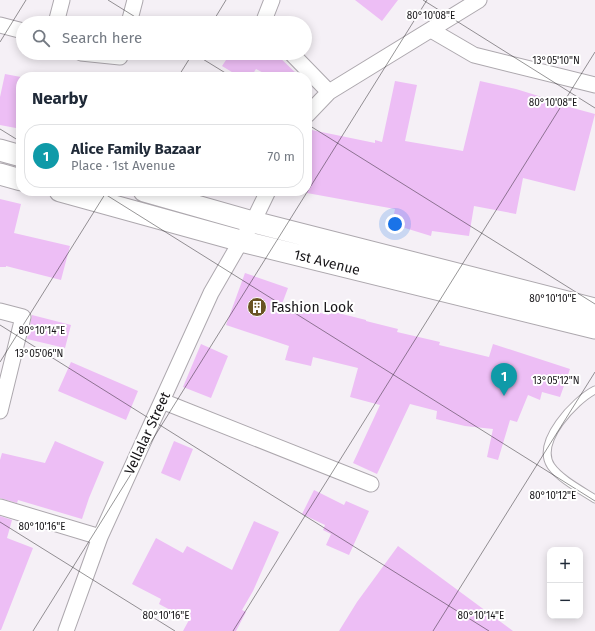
<!DOCTYPE html>
<html lang="en">
<head>
<meta charset="utf-8">
<style>
  body { margin:0; font-family:"Fira Sans",sans-serif; background:#f6f6f7; color:#1f2937 }
  .controls { position:absolute; right:12px; bottom:12px; display:grid; overflow:hidden; border-radius:8px; box-shadow:0 2px 10px #0003 }
  .controls button { width:36px; height:36px; display:grid; place-items:center; padding:0; border:0; border-bottom:1px solid #e0e1e3; background:#fff; color:#1f2937; font:20px sans-serif }
  .you { position:absolute; left:395px; top:224px; width:14px; height:14px; margin:-10px; border:3px solid #fff; border-radius:50%; background:#1a73e8; box-shadow:0 0 0 6px #1a73e833 }
  .badge { display:grid; place-items:center; width:26px; height:26px; border-radius:50%; background:#111827; color:#fff; font-size:13px; font-weight:700 }
  .pin { position:absolute; translate:-50% -33px; filter:drop-shadow(0 1px 2px #0008) }
  .pin::after { content:''; position:absolute; top:21px; width:14px; height:12px; background:inherit; clip-path:polygon(0 0,100% 0,50% 100%) }
  .list { margin:0; padding:0; list-style:none }
  h2 { display:flex; justify-content:space-between; align-items:center; height:52px; margin:0; padding:0 16px; font-size:17px }
  h2 small { font-size:13px; font-weight:400; color:#747a83 }
  .list li { display:grid; grid-template-columns:26px 1fr auto; gap:12px; align-items:center; box-sizing:border-box; height:64px; margin:0 8px 8px; padding:0 8px; border:1px solid #e0e1e3; border-radius:16px }
  .list b { display:block; font-size:15px; white-space:nowrap }
  .list p { margin:0; font-size:13px; white-space:nowrap; color:#747a83 }
  .list em { font-size:13px; font-style:normal; color:#747a83 }
  .icon { flex:none; width:22px; height:22px; fill:none; stroke:currentColor; stroke-width:2; stroke-linecap:round; stroke-linejoin:round }
  .map { position:relative; flex:none; width:595px; height:631px; overflow:hidden }
  .search { position:absolute; background:#fff; box-shadow:0 2px 10px #0003; left:16px; top:16px; width:296px; height:44px; display:flex; align-items:center; gap:10px; box-sizing:border-box; padding:0 14px; border-radius:22px; color:#747a83; font-size:15px }
  .panel { position:absolute; background:#fff; box-shadow:0 2px 10px #0003; left:16px; top:72px; width:296px; height:124px; border-radius:16px }
  .map>svg:first-child { display:block }
  .building { fill:#edbef5 }
  .lines { fill:none; stroke-linecap:round; stroke-linejoin:round }
  .lane-casing { stroke:#ada8ae; stroke-width:9 }
  .street-casing { stroke:#ada8ae; stroke-width:17 }
  .secondary-casing { stroke:#ada8ae; stroke-width:23 }
  .lane { stroke:#fff; stroke-width:7 }
  .street { stroke:#fff; stroke-width:15 }
  .secondary { stroke:#fff; stroke-width:21 }
  .ticks { fill:none; stroke:#181619; stroke-width:1; stroke-opacity:0.45 }
  .labels { text-anchor:middle; stroke-width:4; stroke-linejoin:round; paint-order:stroke }
  .street-label { font-size:14px; fill:#181619; stroke:#fff }
  .poi-label { font-size:14px; fill:#181619; stroke:#fff; text-anchor:start }
  .ticks-label { font-size:10px; text-anchor:middle; fill:#181619; stroke:#fff; stroke-width:4; stroke-linejoin:round; paint-order:stroke }
</style>
</head>
<body>
<div class="map">
<svg width="595" height="631" viewBox="0 0 595 631">
  <rect width="100%" height="100%" fill="#f5f0f6"/>
  <path class="building" d="M 355,0 L 398,0 L 382,21 Z
    M 229,53 L 275,53 L 300,77 L 271,77 L 256,69 L 251,77 L 240,77 L 222,66 L 230,54 Z
    M 5,74 L 21,77 L 21,129 L 0,125 L 0,97 Z
    M 395,81 L 417,85 L 405,141 L 463,151 L 480,81 L 516,89 L 558,102 L 558,104 L 595,114 L 575,191 L 523,178 L 516,214 L 474,206 L 469,236 L 432,231 L 431,236 L 392,224 L 395,209 L 307,193 L 307,129 L 375,143 L 375,140 L 382,142 Z
    M 0,199 L 21,204 L 14,233 L 70,246 L 61,280 L 6,266 L 6,267 L 0,267 Z
    M 245,273 L 288,288 L 282,304 L 329,315 L 330,311 L 366,320 L 366,321 L 398,329 L 397,332 L 440,342 L 439,345 L 489,357 L 493,344 L 570,369 L 560,397 L 542,392 L 540,400 L 528,395 L 517,422 L 510,420 L 498,460 L 487,457 L 493,429 L 465,426 L 436,419 L 437,411 L 410,404 L 377,474 L 353,463 L 380,405 L 350,397 L 358,368 L 313,357 L 311,366 L 285,360 L 289,346 L 226,325 Z
    M 32,315 L 71,325 L 65,348 L 27,339 Z
    M 201,344 L 228,356 L 211,398 L 183,387 Z
    M 71,362 L 138,391 L 126,420 L 58,391 Z
    M 55,441 L 104,462 L 89,498 L 82,519 L 18,500 L 17,503 L 0,498 L 0,460 L 2,453 L 45,463 Z
    M 174,441 L 193,449 L 180,481 L 161,473 Z
    M 314,490 L 344,505 L 346,501 L 369,511 L 349,555 L 326,545 L 331,534 L 323,530 L 325,525 L 302,514 Z
    M 0,516 L 12,520 L 7,538 L 33,548 L 1,630 L 0,630 Z
    M 254,521 L 279,532 L 253,591 L 242,610 L 246,612 L 236,631 L 183,631 L 189,620 L 159,604 L 161,599 L 132,584 L 156,538 L 183,553 L 187,546 L 232,570 Z
    M 398,546 L 513,631 L 339,631 L 357,602 Z"/>
  <g class="lines">
    <g class="lane-casing">
      <path id="lane" d="M 595,390 C 575,400 535,442 551,466 C 560,479 581,490 595,499"/>
    </g>
    <g class="street-casing">
      <path id="street" d="M 56,23 L 62,0
        M 129,23 L 135,0
        M 263,23 L 272,0
        M 0,25 L 23,31
        M 431,30 L 474,55 L 595,85
        M 81,53 L 120,57 L 121,53
        M 291,53 L 329,92
        M 307,115 L 329,92 L 479,0
        M 0,311 L 23,317 L 0,411
        M 162,401 L 371,484
        M 0,507 L 100,537
        M 66,631 L 100,537 L 211,293 L 241,241 L 253,222 L 268,191"/>
    </g>
    <g class="secondary-casing">
      <path id="secondary" d="M 0,150 L 21,156
        M 0,174 L 21,180
        M 60,191 L 241,241 L 595,328
        M 144,191 L 253,222 L 595,309"/>
    </g>
    <use href="#lane" class="lane"/>
    <use href="#street" class="street"/>
    <use href="#secondary" class="secondary"/>
  </g>
  <path class="ticks" d="M 108,0 L 145,23M 423,0 L 595,108M 212,23 L 226,0M 0,42 L 26,0M 193,53 L 232,77M 178,77 L 193,53M 307,124 L 595,304M 0,129 L 21,142M 100,191 L 595,501M 0,325 L 489,631M 0,362 L 107,191M 0,522 L 175,631M 33,631 L 427,0M 233,631 L 595,52M 433,631 L 595,372"/>
  <defs>
    <g id="building-disc" transform="scale(1)"><circle r="9.5" fill="#695322" stroke="#fff"/><path d="M-4-6H4V6H1V3H-1V6H-4ZM-2.5-4.3h1.7v1.8h-1.7ZM.8-4.3h1.7v1.8H.8ZM-2.5-1h1.7V.8h-1.7ZM.8-1h1.7V.8H.8Z" fill="#fff"/></g>
  </defs>
  <g fill-rule="evenodd">
    <use href="#building-disc" x="257" y="307"/>
  </g>
  <g class="labels">
    <g class="street-label">
      <text transform="translate(327 262) rotate(14)" y="5">1st Avenue</text>
      <text transform="translate(147 433) rotate(-65)" y="5">Vellalar Street</text>
    </g>
    <g class="poi-label">
      <text x="271" y="312">Fashion Look</text>
    </g>
  </g>
  <g class="ticks-label">
    <text x="431" y="19">80°10'08"E</text>
    <text x="556" y="64">13°05'10"N</text>
    <text x="553" y="106">80°10'08"E</text>
    <text x="553" y="302">80°10'10"E</text>
    <text x="42" y="334">80°10'14"E</text>
    <text x="39" y="357">13°05'06"N</text>
    <text x="556" y="384">13°05'12"N</text>
    <text x="553" y="499">80°10'12"E</text>
    <text x="42" y="530">80°10'16"E</text>
    <text x="166" y="619">80°10'16"E</text>
    <text x="481" y="619">80°10'14"E</text>
  </g>
</svg>
<div class="controls">
<button>+</button>
<button>−</button>
</div>
<div class="you"></div>
<div class="pin badge" style="left:504px;top:396px;background:#0f9aa8">1</div>
<div class="search"><svg class="icon" aria-label="search" viewBox="0 0 24 24"><circle cx="10" cy="10" r="6"/><path d="M15 15l6 6"/></svg>Search here</div>
<section class="panel">
<h2>Nearby<small></small></h2>
<ul class="list">
<li><span class="badge" style="background:#0f9aa8">1</span><div><b>Alice Family Bazaar</b><p>Place · 1st Avenue</p></div><em>70 m</em></li>
</ul>
</section>
</div>
</body>
</html>
